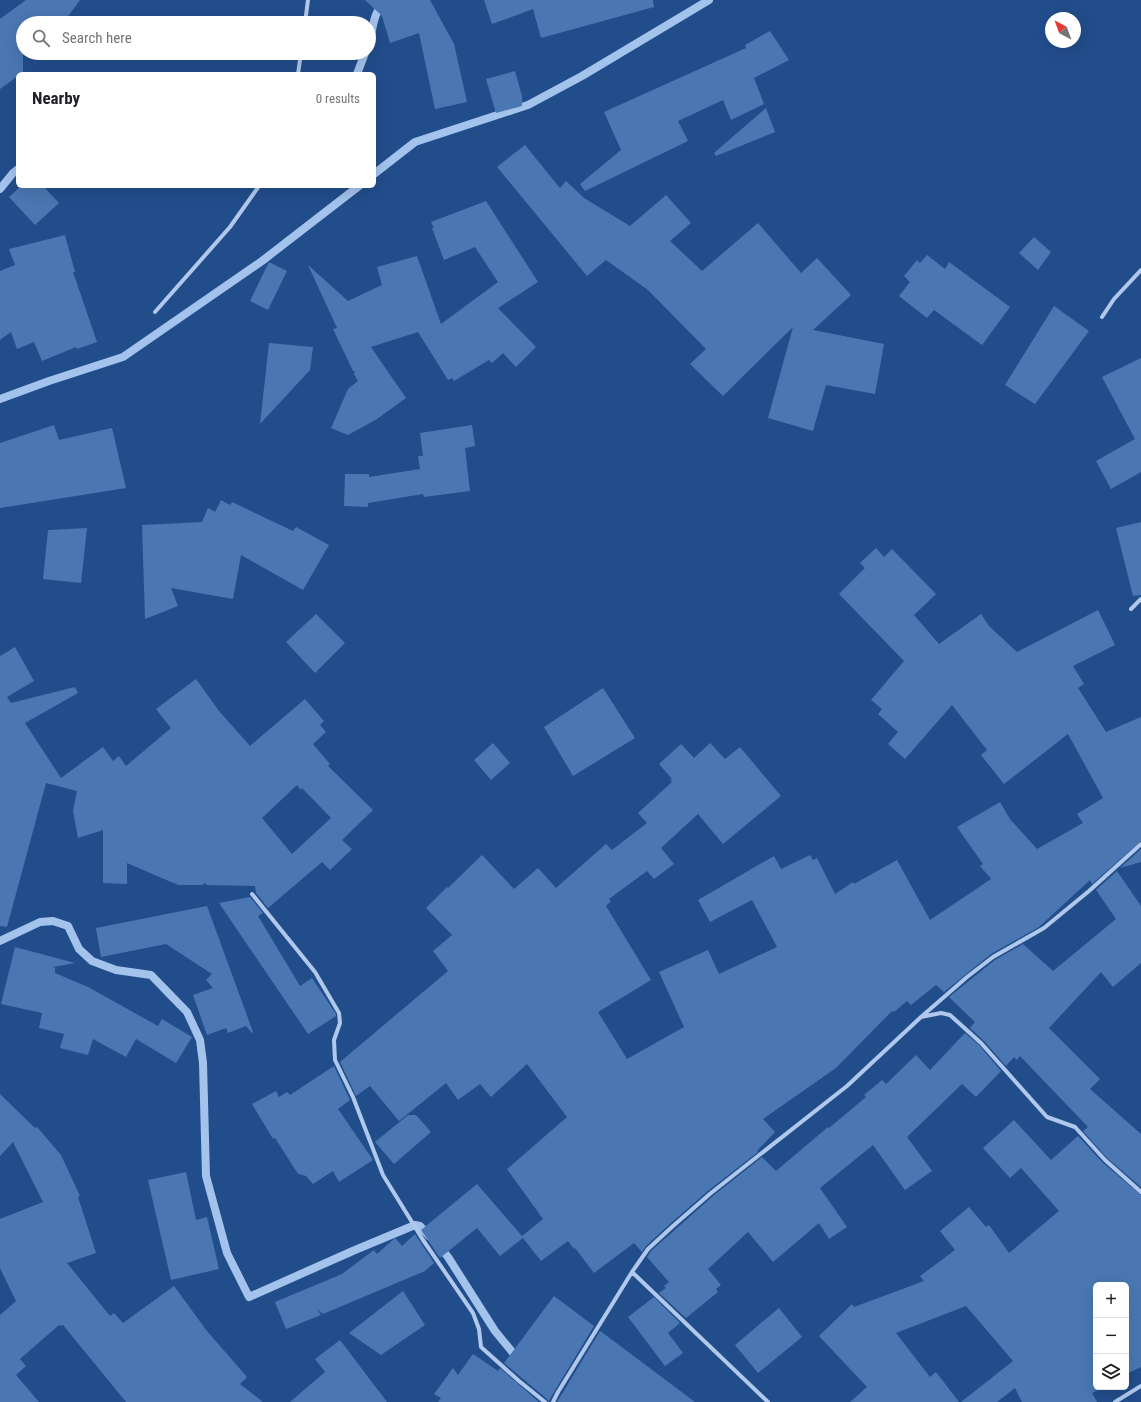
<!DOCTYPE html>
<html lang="en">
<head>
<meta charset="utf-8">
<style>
  body { margin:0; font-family:"Roboto Condensed",sans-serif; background:#f2f2f2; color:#202124 }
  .controls { position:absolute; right:12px; bottom:12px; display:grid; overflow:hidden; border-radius:6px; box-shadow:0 4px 16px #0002 }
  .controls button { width:36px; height:36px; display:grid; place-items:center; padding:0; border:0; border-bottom:1px solid #e0e0e0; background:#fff; color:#202124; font:20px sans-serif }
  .compass { position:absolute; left:1045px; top:12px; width:36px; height:36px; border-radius:50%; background:#fff; box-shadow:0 4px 16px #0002; rotate:319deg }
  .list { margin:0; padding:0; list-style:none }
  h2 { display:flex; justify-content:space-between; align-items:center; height:52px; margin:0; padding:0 16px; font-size:17px }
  h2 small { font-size:13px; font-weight:400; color:#757577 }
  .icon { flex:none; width:22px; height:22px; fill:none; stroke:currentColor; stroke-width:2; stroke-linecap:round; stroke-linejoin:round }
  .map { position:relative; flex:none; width:1141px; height:1402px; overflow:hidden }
  .search { position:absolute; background:#fff; box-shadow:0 4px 16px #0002; left:16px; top:16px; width:360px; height:44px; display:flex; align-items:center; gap:10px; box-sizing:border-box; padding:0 14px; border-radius:22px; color:#757577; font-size:15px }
  .panel { position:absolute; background:#fff; box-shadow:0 4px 16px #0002; left:16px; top:72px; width:360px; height:116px; border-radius:6px }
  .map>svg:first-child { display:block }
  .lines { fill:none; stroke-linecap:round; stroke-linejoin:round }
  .stream { stroke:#a3c3ec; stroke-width:8 }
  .building { fill:#4a77b2; fill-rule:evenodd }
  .street { stroke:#afc8eb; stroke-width:4 }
</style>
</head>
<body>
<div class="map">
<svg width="1141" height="1402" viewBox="0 0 1141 1402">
  <rect width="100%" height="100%" fill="#224d8b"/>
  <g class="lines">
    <path class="stream" d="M 369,44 C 374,26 372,10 389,0
      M 357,74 L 365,53
      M 374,174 L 415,142 L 528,105 L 582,76 L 709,0
      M 0,189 L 13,173 L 18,169
      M 0,399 L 49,381 L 123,357 L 262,261 L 359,186
      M 0,941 L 40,922 L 53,921 L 68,926 L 79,949 L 92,961 L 116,970 L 151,975 L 187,1012 L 200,1040 L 203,1063 L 206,1176 L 227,1253 L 249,1297 L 355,1250 L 415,1225 L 420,1226 L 429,1236
      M 439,1246 L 448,1257 L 495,1331 L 518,1359"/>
  </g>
  <path class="building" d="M 26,0 L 80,0 L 63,23 L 23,23 L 23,72 L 18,74 L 18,76 L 0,89 L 0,19 Z
    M 365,0 L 430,0 L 454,44 L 467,102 L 435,109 L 419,33 L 390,43 L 382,16 Z
    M 484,0 L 653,0 L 654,7 L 541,38 L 533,9 L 492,24 Z
    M 770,31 L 789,60 L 754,78 L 764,104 L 731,120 L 723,100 L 678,121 L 688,141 L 585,191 L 580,184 L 621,150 L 604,112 L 746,48 L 745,45 Z
    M 515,71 L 522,96 L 522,106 L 496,113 L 486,79 Z
    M 766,108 L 775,132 L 716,156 L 714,153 Z
    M 525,145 L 560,188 L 566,181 L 584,198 L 630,226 L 666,195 L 691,223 L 670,241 L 702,271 L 758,223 L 801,273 L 817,258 L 851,295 L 813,330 L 884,344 L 875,394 L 826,385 L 813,431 L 768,418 L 793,327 L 723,396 L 690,364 L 706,349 L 648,290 L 606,260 L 587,276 L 497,167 Z
    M 21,186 L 43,186 L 59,203 L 35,225 L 9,197 Z
    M 486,201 L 538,282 L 498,308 L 536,347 L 516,367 L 503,353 L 492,363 L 489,360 L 454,381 L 452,378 L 448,380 L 418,332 L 371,347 L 406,398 L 377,419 L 348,435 L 331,428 L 348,389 L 358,381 L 354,374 L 355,371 L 353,371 L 333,329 L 337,328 L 308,265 L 348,301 L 382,285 L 377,267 L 417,256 L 441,324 L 498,282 L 475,247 L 444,260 L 432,228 L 434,228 L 431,222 Z
    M 65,235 L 75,272 L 73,272 L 97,342 L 77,349 L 76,347 L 42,361 L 34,342 L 17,349 L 11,332 L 0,340 L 0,271 L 15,265 L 9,249 Z
    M 1034,237 L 1051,252 L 1038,270 L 1019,253 Z
    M 927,255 L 945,269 L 949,262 L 1010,307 L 982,345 L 934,310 L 927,318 L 899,296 L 910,282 L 904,276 L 917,260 L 920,263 Z
    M 269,262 L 287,271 L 268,310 L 250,301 Z
    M 1054,306 L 1089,331 L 1035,404 L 1005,385 Z
    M 269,343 L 313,347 L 310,370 L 260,424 Z
    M 1141,358 L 1141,472 L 1111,489 L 1096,461 L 1135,439 L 1102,377 Z
    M 54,425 L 59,440 L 112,428 L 126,488 L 0,508 L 0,443 Z
    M 472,425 L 475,446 L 465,448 L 470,491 L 424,497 L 423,494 L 368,503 L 368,507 L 344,506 L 345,474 L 369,474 L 369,477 L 420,469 L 418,456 L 423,456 L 420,433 Z
    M 221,500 L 230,505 L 232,502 L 293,531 L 296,527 L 329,545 L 303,590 L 241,555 L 233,599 L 171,588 L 178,606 L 145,619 L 142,525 L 202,522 L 208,508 L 215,512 Z
    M 1141,522 L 1141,595 L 1133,596 L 1116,528 Z
    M 87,528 L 81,583 L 43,579 L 48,530 Z
    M 876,548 L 884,557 L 892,549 L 936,594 L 914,615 L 939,644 L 981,614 L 989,626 L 1017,652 L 1098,610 L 1115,645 L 1073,666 L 1084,684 L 1078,688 L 1106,732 L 1141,717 L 1141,841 L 1092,884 L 1090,880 L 1039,927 L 991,954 L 944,992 L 936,985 L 911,1005 L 907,1001 L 894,1012 L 892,1011 L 836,1068 L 763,1119 L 775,1132 L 757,1151 L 758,1152 L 709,1190 L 671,1223 L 646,1246 L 642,1252 L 634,1243 L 594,1273 L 575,1248 L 574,1249 L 568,1241 L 541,1261 L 523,1238 L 500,1256 L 477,1228 L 440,1258 L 421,1230 L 477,1184 L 522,1236 L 543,1219 L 507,1169 L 567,1117 L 527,1064 L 491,1097 L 480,1084 L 458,1100 L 446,1083 L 399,1121 L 370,1086 L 356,1096 L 340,1062 L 448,971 L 433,951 L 452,935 L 426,908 L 447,887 L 448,888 L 482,855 L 514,889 L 538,868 L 556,888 L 606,844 L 612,850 L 647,823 L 638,813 L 672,782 L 670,780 L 672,779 L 659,764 L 681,744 L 694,758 L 710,743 L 725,759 L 740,747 L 781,796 L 723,844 L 698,814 L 661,848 L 674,864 L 654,879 L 647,871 L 609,899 L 611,901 L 606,906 L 651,980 L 598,1012 L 627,1059 L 684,1027 L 659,972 L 708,950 L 719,974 L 777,947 L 752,900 L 710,922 L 698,900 L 774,856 L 781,869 L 810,855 L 813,860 L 817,858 L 835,894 L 853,882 L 854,884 L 897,860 L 930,920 L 991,879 L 980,866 L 983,864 L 957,827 L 1000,802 L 1010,819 L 1037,849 L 1083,823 L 1077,814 L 1103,798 L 1068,734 L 1004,784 L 981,755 L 987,750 L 952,705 L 905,759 L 888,744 L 898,732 L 878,714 L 882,709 L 871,700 L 904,661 L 839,594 L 865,568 L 860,563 Z
    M 316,614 L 345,643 L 315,673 L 286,642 Z
    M 15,647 L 34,681 L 7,697 L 11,703 L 75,687 L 78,693 L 25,723 L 61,778 L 103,747 L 113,761 L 119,756 L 126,766 L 171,728 L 156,709 L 196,679 L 219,711 L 250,746 L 305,699 L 324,721 L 320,725 L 326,732 L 313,744 L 330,764 L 328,766 L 373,810 L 342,840 L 352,849 L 330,870 L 322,862 L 268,908 L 256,893 L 255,886 L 207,885 L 205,883 L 202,885 L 178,885 L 127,863 L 127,884 L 103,883 L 103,830 L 78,838 L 73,811 L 77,791 L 46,783 L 7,927 L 0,926 L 0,656 ZM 297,785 L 301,790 L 302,788 L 331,818 L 292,854 L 262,818 Z
    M 603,688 L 635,738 L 573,776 L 544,727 Z
    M 493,743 L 510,763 L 491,780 L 474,760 Z
    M 1141,849 L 1141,862 L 1120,868 Z
    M 1117,871 L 1141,906 L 1141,963 L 1113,987 L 1101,972 L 1049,1028 L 1100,1079 L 1090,1089 L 1141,1134 L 1141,1187 L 1107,1158 L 1083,1131 L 1088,1127 L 1020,1056 L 1017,1060 L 1014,1057 L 1006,1066 L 984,1041 L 970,1028 L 975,1022 L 949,997 L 995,960 L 1023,944 L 1053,971 L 1116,919 L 1096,890 Z
    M 250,897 L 263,913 L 258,916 L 300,986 L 312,978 L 336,1014 L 336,1016 L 308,1034 L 219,903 Z
    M 207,906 L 253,1032 L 252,1033 L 246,1026 L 228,1033 L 226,1028 L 207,1035 L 193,995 L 213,988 L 206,980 L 212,974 L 166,944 L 101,957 L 96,928 Z
    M 15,947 L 75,963 L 53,967 L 55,968 L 55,973 L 88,987 L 158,1026 L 162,1019 L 192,1037 L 176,1063 L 136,1039 L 126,1057 L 93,1039 L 88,1055 L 60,1048 L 64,1034 L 39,1028 L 42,1013 L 1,1004 Z
    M 965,1033 L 979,1045 L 1001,1071 L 976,1097 L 962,1084 L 907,1137 L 932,1171 L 905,1190 L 873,1145 L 820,1188 L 847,1227 L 829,1239 L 819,1223 L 773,1262 L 748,1232 L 708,1269 L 721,1285 L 716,1289 L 718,1292 L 686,1318 L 659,1293 L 666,1288 L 664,1286 L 669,1282 L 647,1257 L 651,1251 L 713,1196 L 762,1157 L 776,1171 L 828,1127 L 829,1128 L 866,1097 L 864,1095 L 882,1080 L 886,1084 L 916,1055 L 930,1070 Z
    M 334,1066 L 350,1100 L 338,1109 L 373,1160 L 339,1182 L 333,1171 L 313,1184 L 306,1176 L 298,1174 L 275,1138 L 273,1139 L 252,1104 L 276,1091 L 279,1097 L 287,1092 L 290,1095 Z
    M 0,1094 L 35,1128 L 37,1127 L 61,1155 L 80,1196 L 78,1197 L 96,1253 L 67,1263 L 110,1316 L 114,1313 L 123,1323 L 174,1286 L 207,1331 L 247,1377 L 240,1384 L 263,1402 L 126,1402 L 63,1325 L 61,1326 L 59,1325 L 20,1359 L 26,1366 L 16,1375 L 39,1402 L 0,1402 L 0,1315 L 16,1301 L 0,1268 L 0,1219 L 43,1202 L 13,1142 L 0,1156 Z
    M 408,1115 L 416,1115 L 431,1132 L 394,1164 L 375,1142 Z
    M 1014,1120 L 1051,1160 L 1078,1136 L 1103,1163 L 1141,1195 L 1141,1367 L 1126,1374 L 1126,1285 L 1096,1285 L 1096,1387 L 1103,1387 L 1092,1393 L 1097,1402 L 1022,1402 L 1015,1388 L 997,1402 L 961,1402 L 1013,1361 L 966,1306 L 896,1333 L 930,1377 L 936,1372 L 959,1402 L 850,1402 L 867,1387 L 819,1336 L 852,1304 L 854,1307 L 924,1281 L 920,1276 L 955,1250 L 940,1231 L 969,1207 L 986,1227 L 989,1225 L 1009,1253 L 1059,1211 L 1021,1168 L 1010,1178 L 983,1148 Z
    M 186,1172 L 196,1220 L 207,1217 L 219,1269 L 171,1280 L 148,1180 Z
    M 415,1234 L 434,1263 L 425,1271 L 323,1314 L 317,1309 L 321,1315 L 286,1329 L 275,1302 L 342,1274 L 374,1250 L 377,1254 L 395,1238 L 402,1246 Z
    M 403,1291 L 425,1325 L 381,1355 L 349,1333 Z
    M 554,1296 L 594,1326 L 548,1402 L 547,1399 L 504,1363 Z
    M 654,1297 L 680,1323 L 668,1333 L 683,1353 L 665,1366 L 628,1317 Z
    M 779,1308 L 802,1337 L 758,1373 L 735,1345 Z
    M 600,1331 L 611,1339 L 695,1402 L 557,1402 Z
    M 340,1340 L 387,1402 L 290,1402 L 325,1372 L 315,1359 Z
    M 473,1354 L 498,1371 L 500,1368 L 539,1402 L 438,1402 L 441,1398 L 434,1394 L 453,1368 L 458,1375 Z"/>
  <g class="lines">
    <path class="street" d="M 305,23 L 308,0
      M 298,74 L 301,53
      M 155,312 L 230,227 L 259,186
      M 1102,317 L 1114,299 L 1141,270
      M 1131,609 L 1141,599
      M 252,894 L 315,972 L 339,1013 L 340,1023 L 334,1040 L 335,1060 L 353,1097 L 383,1175 L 423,1240 L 473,1313 L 479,1329 L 481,1347 L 519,1381 L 545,1402
      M 921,1017 L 941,1013 L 950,1015 L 981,1043 L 1047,1117 L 1075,1127 L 1105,1160 L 1141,1192
      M 632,1272 L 768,1402
      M 553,1402 L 558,1392 L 632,1272 L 648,1249 L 673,1226 L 711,1193 L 847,1086 L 921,1017 L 967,977 L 993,957 L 1044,928 L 1089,891 L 1141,844
      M 1115,1402 L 1141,1386"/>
  </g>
</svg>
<div class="controls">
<button>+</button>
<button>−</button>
<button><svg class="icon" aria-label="layers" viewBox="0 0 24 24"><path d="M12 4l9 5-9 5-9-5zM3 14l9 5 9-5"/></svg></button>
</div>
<svg class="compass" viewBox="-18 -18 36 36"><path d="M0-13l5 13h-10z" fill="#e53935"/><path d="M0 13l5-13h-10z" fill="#757577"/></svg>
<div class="search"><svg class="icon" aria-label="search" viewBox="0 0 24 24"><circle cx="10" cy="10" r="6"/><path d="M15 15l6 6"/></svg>Search here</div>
<section class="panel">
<h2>Nearby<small>0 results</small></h2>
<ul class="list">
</ul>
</section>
</div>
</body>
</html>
